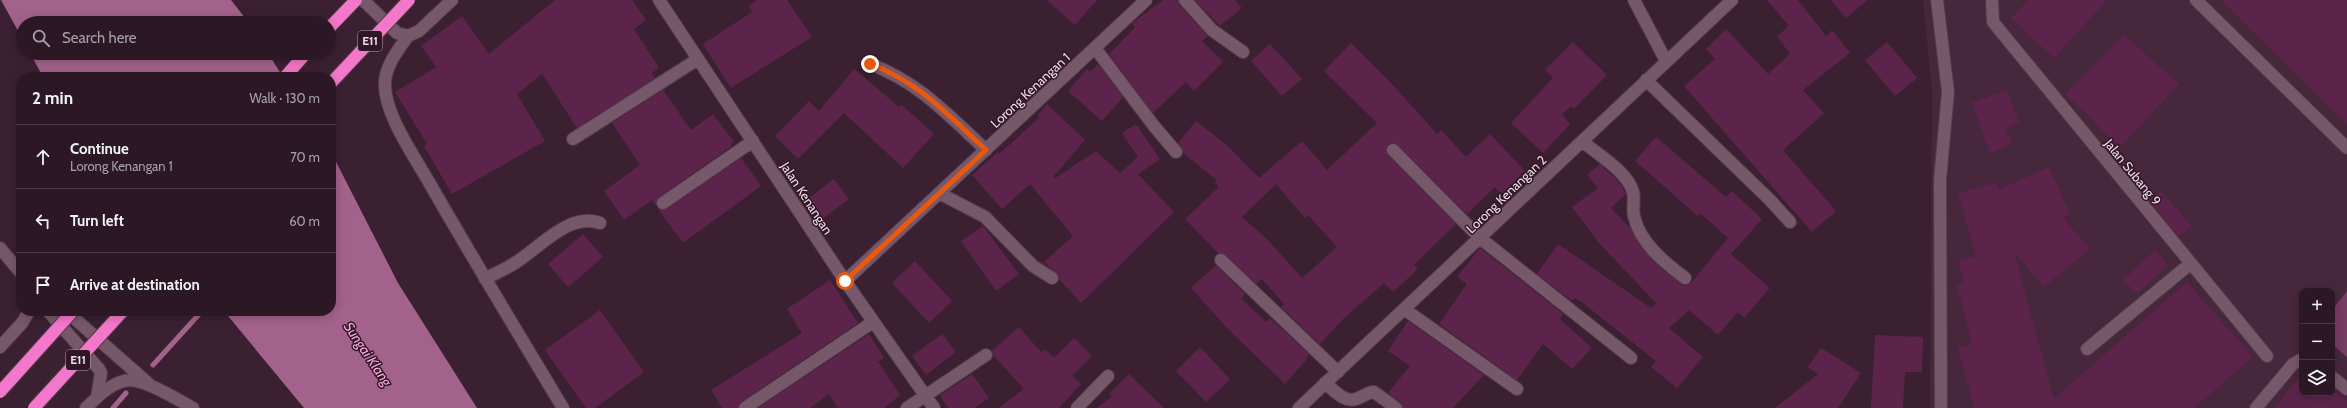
<!DOCTYPE html>
<html lang="en">
<head>
<meta charset="utf-8">
<style>
  body { margin:0; font-family:Cabin,sans-serif; background:#34212d; color:#f1f3f6 }
  .controls { position:absolute; right:12px; bottom:12px; display:grid; overflow:hidden; border-radius:8px; box-shadow:0 2px 10px #0003 }
  .controls button { width:36px; height:36px; display:grid; place-items:center; padding:0; border:0; border-bottom:1px solid #483742; background:#2c1825; color:#f1f3f6; font:20px sans-serif }
  .stop { position:absolute; width:12px; height:12px; margin:-9px; border:3px solid #ea580c; border-radius:50%; background:#fff }
  .stop.end { background:#ea580c; border-color:#fff; box-shadow:0 1px 4px #0008 }
  .list { margin:0; padding:0; list-style:none }
  h2 { display:flex; justify-content:space-between; align-items:center; height:52px; margin:0; padding:0 16px; font-size:17px }
  h2 small { font-size:13px; font-weight:400; color:#a6a0a7 }
  .list li { display:grid; grid-template-columns:26px 1fr auto; gap:12px; align-items:center; box-sizing:border-box; height:64px; padding:0 16px; border-top:1px solid #483742 }
  .list b { display:block; font-size:15px; white-space:nowrap }
  .list p { margin:0; font-size:13px; white-space:nowrap; color:#a6a0a7 }
  .list em { font-size:13px; font-style:normal; color:#a6a0a7 }
  .icon { flex:none; width:22px; height:22px; fill:none; stroke:currentColor; stroke-width:2; stroke-linecap:round; stroke-linejoin:round }
  .map { position:relative; flex:none; width:2347px; height:408px; overflow:hidden }
  .search { position:absolute; background:#2c1825; box-shadow:0 2px 10px #0003; left:16px; top:16px; width:320px; height:44px; display:flex; align-items:center; gap:10px; box-sizing:border-box; padding:0 14px; border-radius:22px; color:#a6a0a7; font-size:15px }
  .panel { position:absolute; background:#2c1825; box-shadow:0 2px 10px #0003; left:16px; top:72px; width:320px; height:244px; border-radius:16px }
  .map>svg:first-child { display:block }
  .built { fill:#47273c; fill-rule:evenodd }
  .green { fill:#773d63 }
  .water { fill:#a2628b }
  .lines { fill:none; stroke-linecap:round; stroke-linejoin:round }
  .stream { stroke:#a2628b; stroke-width:5 }
  .building { fill:#5d244b; fill-rule:evenodd }
  .minor-casing { stroke:#523c4a; stroke-width:14 }
  .highway-casing { stroke:#523c4a; stroke-width:14 }
  .minor { stroke:#77586b; stroke-width:12 }
  .highway { stroke:#f377ca; stroke-width:12 }
  .highway-bridge-casing { stroke:#523c4a; stroke-width:14; stroke-linecap:butt }
  .highway-bridge { stroke:#f377ca; stroke-width:12 }
  .route { stroke:#ea580c; stroke-width:5 }
  .labels { text-anchor:middle; stroke-width:3; stroke-linejoin:round; paint-order:stroke }
  .shield { fill:#301627; stroke:#b6a1ad; stroke-width:1 }
  .shield-label { font-size:12px; font-weight:bold; fill:#efdce7 }
  .street-label { font-size:13px; fill:#efdce7; stroke:#301627 }
  .water-label { font-size:14px; font-style:italic; fill:#f9b0de; stroke:#301627 }
</style>
</head>
<body>
<div class="map">
<svg width="2347" height="408" viewBox="0 0 2347 408">
  <rect width="100%" height="100%" fill="#3b2031"/>
  <path class="built" d="M 1923,0 L 2347,0 L 2347,408 L 1930,408 L 1932,91 ZM 2302,291 L 2332,291 L 2332,393 L 2302,393 Z"/>
  <path class="green" d="M 2347,291 L 2347,357 L 2332,344 L 2332,310 Z"/>
  <path class="water" d="M 1,0 L 231,0 L 249,23 L 23,23 L 23,40 Z
    M 30,53 L 268,53 L 283,77 L 43,77 Z
    M 331,152 L 398,283 L 477,408 L 304,408 L 224,311 L 331,311 Z"/>
  <g class="lines">
    <path class="stream" d="M 153,365 L 202,311
      M 113,408 L 126,393"/>
  </g>
  <path class="building" d="M 555,0 L 632,0 L 646,20 L 634,29 L 659,68 L 652,73 L 655,78 L 577,128 L 542,74 L 517,94 L 545,141 L 452,194 L 424,146 L 427,144 L 395,92 L 436,67 L 421,46 L 462,16 L 489,54 Z
    M 757,0 L 787,0 L 812,37 L 731,88 L 703,44 L 752,12 L 748,6 Z
    M 1047,0 L 1097,0 L 1075,25 Z
    M 1163,0 L 1178,0 L 1179,5 L 1208,36 L 1202,41 L 1223,62 L 1194,91 L 1186,82 L 1153,113 L 1109,54 L 1135,27 L 1132,23 Z
    M 1195,0 L 1235,0 L 1242,8 L 1220,26 Z
    M 1767,0 L 1798,0 L 1826,36 L 1832,30 L 1850,53 L 1803,90 L 1824,113 L 1783,150 L 1836,211 L 1812,232 L 1684,86 L 1715,59 L 1706,49 L 1726,29 L 1768,74 L 1790,54 L 1777,36 L 1789,26 Z
    M 1831,0 L 1868,0 L 1846,18 Z
    M 2028,0 L 2107,0 L 2054,58 L 2011,19 Z
    M 2221,0 L 2347,0 L 2347,124 Z
    M 2124,35 L 2179,84 L 2120,147 L 2065,94 Z
    M 1573,42 L 1607,75 L 1574,109 L 1571,106 L 1562,114 L 1570,124 L 1543,153 L 1511,123 L 1553,78 L 1545,70 Z
    M 1887,42 L 1917,78 L 1895,96 L 1865,60 Z
    M 1351,43 L 1391,83 L 1437,134 L 1441,130 L 1466,157 L 1490,134 L 1525,171 L 1501,194 L 1495,187 L 1467,214 L 1398,145 L 1395,143 L 1388,144 L 1386,148 L 1388,155 L 1456,224 L 1414,265 L 1418,269 L 1393,292 L 1384,283 L 1344,318 L 1320,344 L 1281,307 L 1284,304 L 1262,279 L 1256,284 L 1226,255 L 1218,253 L 1185,219 L 1219,187 L 1215,182 L 1217,180 L 1183,153 L 1178,143 L 1196,121 L 1227,145 L 1259,178 L 1302,141 L 1327,170 L 1377,123 L 1324,71 ZM 1276,184 L 1305,218 L 1308,215 L 1337,247 L 1302,278 L 1268,240 L 1242,217 Z
    M 1270,44 L 1302,79 L 1282,96 L 1251,61 Z
    M 1098,64 L 1123,97 L 1102,121 L 1068,91 L 1087,69 L 1090,72 Z
    M 854,69 L 899,107 L 902,105 L 934,134 L 903,168 L 844,113 L 798,159 L 775,136 L 809,101 L 819,111 Z
    M 663,90 L 691,130 L 713,114 L 734,142 L 731,144 L 732,146 L 659,197 L 656,206 L 652,200 L 624,220 L 604,191 L 640,165 L 612,123 Z
    M 2007,90 L 2019,122 L 2006,128 L 2012,144 L 1990,153 L 1972,103 Z
    M 1047,104 L 1085,140 L 1053,177 L 1054,179 L 1096,151 L 1120,173 L 1138,157 L 1122,133 L 1136,124 L 1160,159 L 1138,174 L 1174,212 L 1081,303 L 1059,279 L 1058,274 L 1044,262 L 1073,236 L 1030,184 L 1002,209 L 972,175 L 998,152 L 999,154 L 1039,118 L 1037,116 Z
    M 1656,137 L 1726,197 L 1732,191 L 1762,219 L 1731,254 L 1770,288 L 1744,318 L 1738,312 L 1718,335 L 1689,310 L 1669,328 L 1703,357 L 1677,388 L 1651,367 L 1656,361 L 1580,301 L 1574,298 L 1572,301 L 1537,274 L 1558,244 L 1651,308 L 1656,303 L 1598,242 L 1572,207 L 1598,188 L 1587,175 L 1600,164 L 1619,182 L 1626,194 L 1611,208 L 1630,228 L 1641,247 L 1656,264 L 1681,284 L 1685,286 L 1691,283 L 1728,238 L 1700,213 L 1698,216 L 1635,161 Z
    M 741,158 L 761,186 L 683,243 L 658,209 L 667,209 Z
    M 2049,167 L 2070,214 L 2063,218 L 2090,249 L 2044,287 L 2014,252 L 2054,399 L 2187,282 L 2253,357 L 2194,408 L 1974,408 L 1958,348 L 1972,344 L 1957,286 L 1964,283 L 1958,261 L 1976,257 L 1958,193 L 1996,183 L 1998,190 Z
    M 834,179 L 849,199 L 821,220 L 806,200 Z
    M 2161,191 L 2192,226 L 2179,237 L 2149,200 Z
    M 983,226 L 1019,274 L 996,291 L 961,241 Z
    M 583,234 L 603,257 L 568,287 L 548,264 Z
    M 1480,248 L 1563,314 L 1560,319 L 1592,348 L 1572,369 L 1543,344 L 1517,380 L 1439,324 L 1467,284 L 1457,277 Z
    M 2155,250 L 2168,265 L 2137,294 L 2123,280 Z
    M 915,261 L 952,301 L 929,323 L 892,283 Z
    M 1216,265 L 1245,294 L 1241,298 L 1266,322 L 1270,318 L 1309,354 L 1306,357 L 1308,358 L 1285,384 L 1227,328 L 1191,288 Z
    M 830,280 L 858,323 L 741,402 L 738,408 L 722,408 L 711,390 L 802,333 L 787,309 Z
    M 600,310 L 644,372 L 595,408 L 586,408 L 545,350 Z
    M 1408,321 L 1484,375 L 1453,408 L 1403,408 L 1401,402 L 1388,393 L 1410,366 L 1388,351 Z
    M 1019,327 L 1041,352 L 1045,349 L 1054,358 L 1074,338 L 1092,356 L 1072,376 L 1081,384 L 1059,408 L 998,408 L 1024,389 L 993,355 L 992,351 Z
    M 869,334 L 884,358 L 878,362 L 900,395 L 884,408 L 838,408 L 829,394 L 810,408 L 758,408 Z
    M 942,334 L 956,352 L 926,375 L 912,356 Z
    M 1875,335 L 1923,337 L 1922,372 L 1905,372 L 1903,408 L 1871,408 Z
    M 1200,347 L 1230,379 L 1206,402 L 1176,371 Z
    M 1821,348 L 1861,373 L 1838,408 L 1775,408 L 1818,374 L 1808,367 Z
    M 2302,373 L 2302,393 L 2337,393 L 2347,401 L 2347,408 L 2275,408 Z
    M 972,374 L 989,398 L 974,408 L 948,408 L 940,395 Z
    M 1129,374 L 1164,408 L 1097,408 L 1112,396 L 1109,394 Z"/>
  <g class="lines">
    <g class="minor-casing">
      <path id="minor" d="M 363,0 L 397,33 L 408,36 L 419,31 L 452,0
        M 659,0 L 845,281 L 934,408
        M 1185,0 L 1212,30 L 1243,52
        M 1634,0 L 1666,61
        M 1937,0 L 1948,92 L 1940,180 L 1941,408
        M 1992,0 L 1993,22 L 2267,356
        M 2196,0 L 2347,148
        M 408,36 C 398,50 386,65 385,82 C 383,113 415,157 430,184 C 473,259 518,333 563,408
        M 1095,48 L 1154,126 L 1176,152
        M 870,64 C 920,83 948,115 986,150
        M 1646,80 L 1770,200 L 1790,222
        M 573,139 L 698,59
        M 1582,141 C 1597,154 1628,172 1633,192 C 1635,199 1632,209 1634,216 C 1640,243 1664,262 1685,278
        M 1393,150 L 1480,238 L 1631,358
        M 939,193 L 985,217 L 1033,266 L 1052,278
        M 663,203 L 753,141
        M 0,248 L 21,273
        M 1221,260 L 1338,372
        M 485,279 C 496,273 508,268 518,261 C 541,246 570,212 600,223
        M 845,281 L 1146,0
        M 1404,309 L 1517,389
        M 48,311 L 99,369 L 101,373 L 97,397
        M 66,311 L 149,384
        M 0,347 L 22,323 L 29,311
        M 2087,349 L 2190,264
        M 2332,377 L 2347,389
        M 1325,383 C 1334,390 1344,403 1356,399 C 1363,397 1367,392 1374,392 L 1396,408
        M 86,408 C 96,398 110,384 124,381 C 141,376 178,400 193,408
        M 745,408 L 873,322
        M 907,408 L 986,355
        M 1077,408 L 1108,376
        M 1299,408 L 1732,0
        M 2256,408 L 2293,364 L 2302,359"/>
    </g>
    <g class="highway-casing">
      <path id="highway" d="M 329,28 L 356,0
        M 285,77 L 306,53"/>
    </g>
    <use href="#minor" class="minor"/>
    <use href="#highway" class="highway"/>
    <g class="highway-bridge-casing">
      <path id="highway-bridge" d="M 331,83 L 409,0
        M 0,392 L 73,311
        M 34,408 L 123,311"/>
    </g>
    <use href="#highway-bridge" class="highway-bridge"/>
  </g>
  <g class="lines">
    <path class="route" d="M 845,281 L 986,150 C 948,115 919,82 870,64"/>
  </g>
  <g class="labels">
    <g class="shield">
      <rect x="358" y="31" width="24" height="20" rx="3"/>
      <rect x="66" y="350" width="24" height="20" rx="3"/>
    </g>
    <g class="shield-label">
      <text x="370" y="45">E11</text>
      <text x="78" y="364">E11</text>
    </g>
    <g class="street-label">
      <text transform="translate(1030 90) rotate(-43)" y="5">Lorong Kenangan 1</text>
      <text transform="translate(2133 172) rotate(51)" y="5">Jalan Subang 9</text>
      <text transform="translate(1506 194) rotate(-44)" y="5">Lorong Kenangan 2</text>
      <text transform="translate(807 198) rotate(57)" y="5">Jalan Kenangan</text>
    </g>
    <g class="water-label">
      <text transform="translate(368 354) rotate(56)" y="5">Sungai Klang</text>
    </g>
  </g>
</svg>
<div class="controls">
<button>+</button>
<button>−</button>
<button><svg class="icon" aria-label="layers" viewBox="0 0 24 24"><path d="M12 4l9 5-9 5-9-5zM3 14l9 5 9-5"/></svg></button>
</div>
<div class="stop" style="left:845px;top:281px"></div>
<div class="stop end" style="left:870px;top:64px"></div>
<div class="search"><svg class="icon" aria-label="search" viewBox="0 0 24 24"><circle cx="10" cy="10" r="6"/><path d="M15 15l6 6"/></svg>Search here</div>
<section class="panel">
<h2>2 min<small>Walk · 130 m</small></h2>
<ul class="list">
<li><svg class="icon" aria-label="ahead" viewBox="0 0 24 24"><path d="M12 20V5M6 11l6-6 6 6"/></svg><div><b>Continue</b><p>Lorong Kenangan 1</p></div><em>70 m</em></li>
<li><svg class="icon" aria-label="left" viewBox="0 0 24 24"><path d="M17 20v-9H6M10 6l-5 5 5 5"/></svg><div><b>Turn left</b></div><em>60 m</em></li>
<li><svg class="icon" aria-label="arrive" viewBox="0 0 24 24"><path d="M6 21V4h12l-3 4 3 4H6"/></svg><div><b>Arrive at destination</b></div></li>
</ul>
</section>
</div>
</body>
</html>
